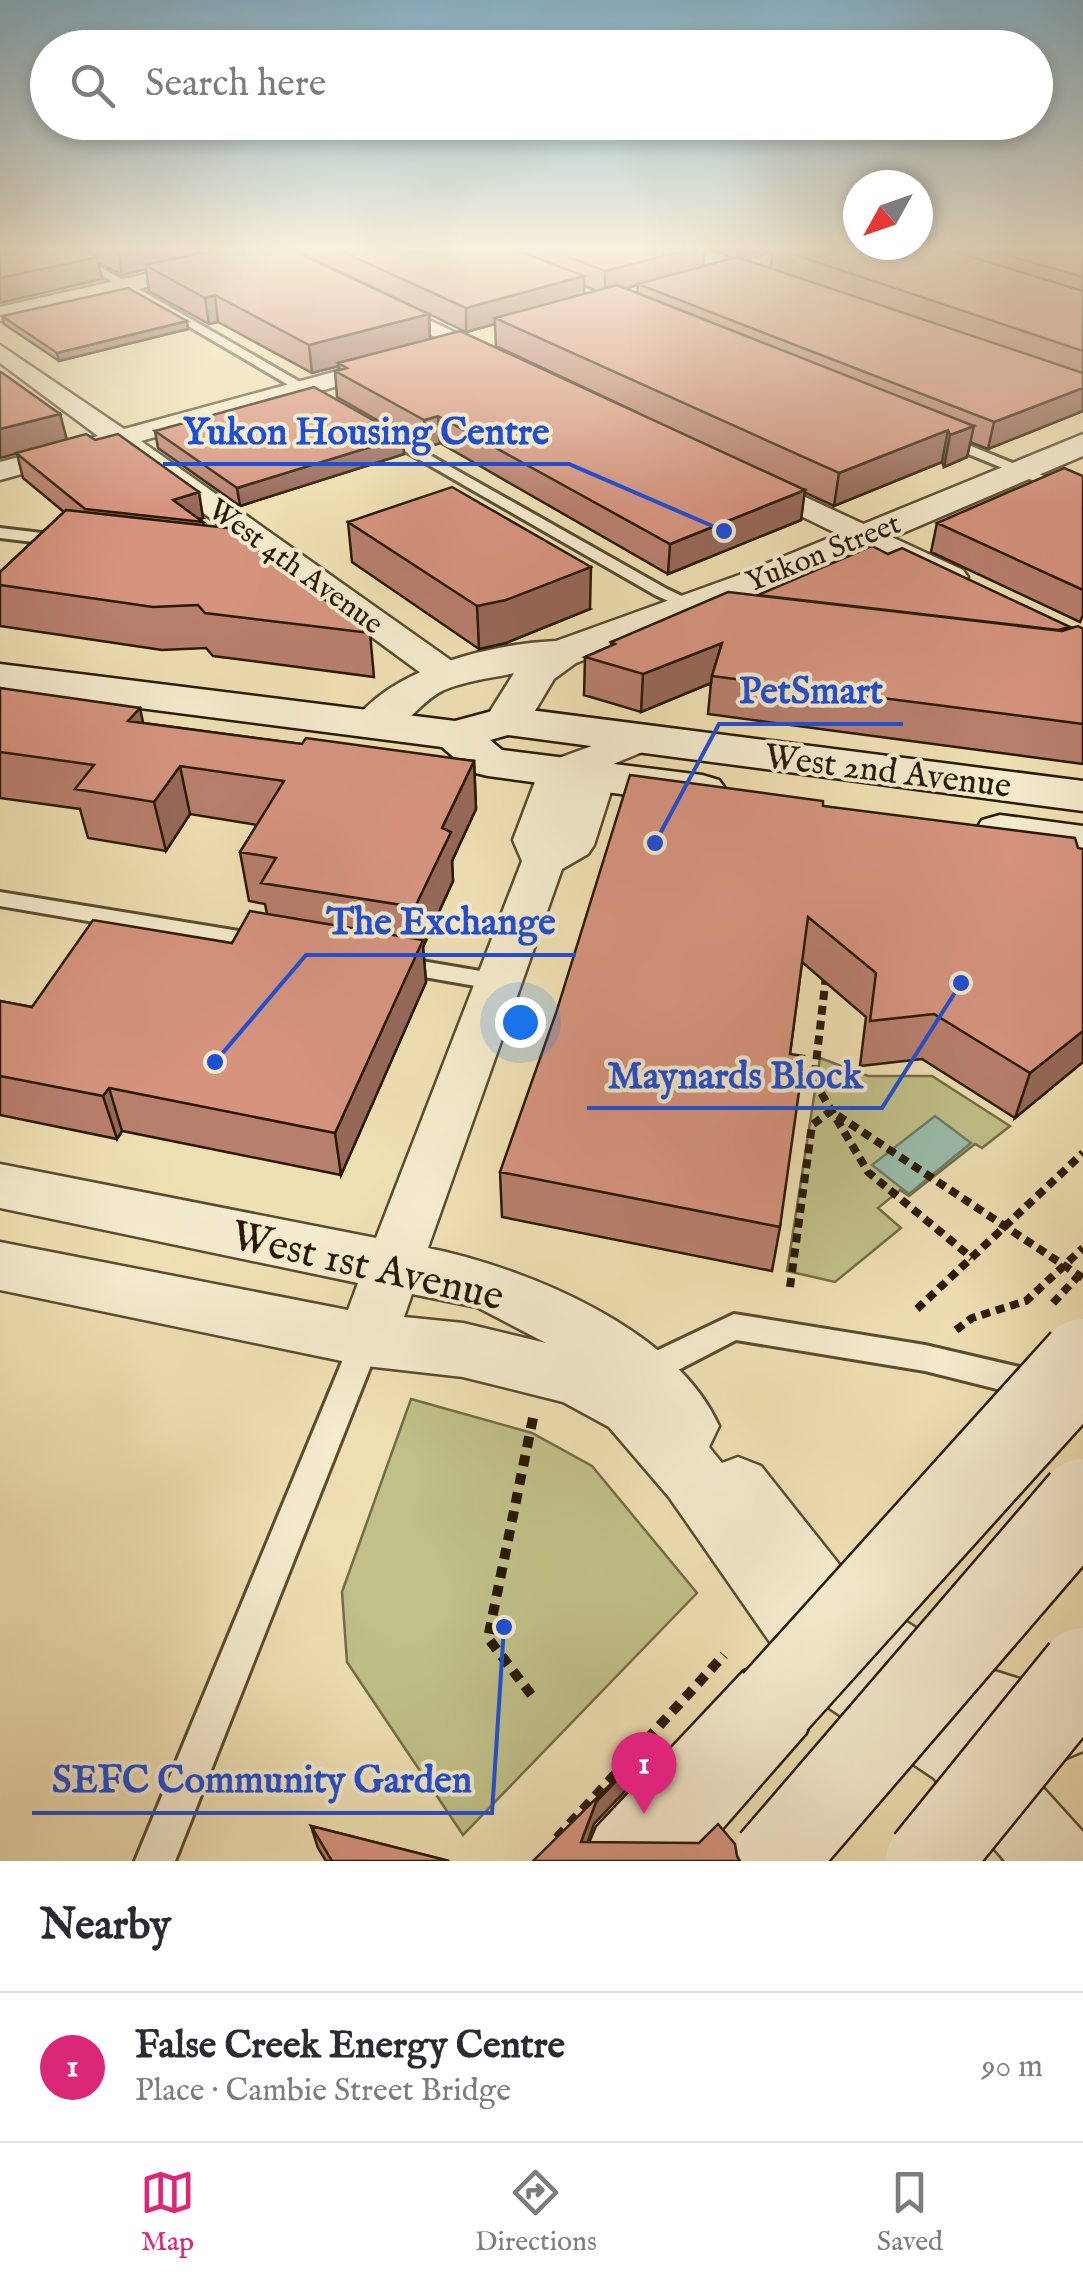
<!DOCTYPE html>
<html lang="en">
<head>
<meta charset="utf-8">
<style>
  body { margin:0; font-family:"IM FELL English",serif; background:#f2f2f3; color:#2b2b33 }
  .compass { position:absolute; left:843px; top:170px; width:90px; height:90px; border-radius:50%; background:#fff; box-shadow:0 5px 15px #0003; rotate:230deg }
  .you { position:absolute; left:520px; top:1022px; width:35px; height:35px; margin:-25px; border:8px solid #fff; border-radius:50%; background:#1a73e8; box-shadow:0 0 0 15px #1a73e833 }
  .badge { display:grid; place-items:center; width:65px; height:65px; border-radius:50%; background:#db2777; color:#fff; font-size:32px; font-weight:700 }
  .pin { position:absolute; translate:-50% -82px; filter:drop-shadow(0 2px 5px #0008) }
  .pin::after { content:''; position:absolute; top:52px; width:35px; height:30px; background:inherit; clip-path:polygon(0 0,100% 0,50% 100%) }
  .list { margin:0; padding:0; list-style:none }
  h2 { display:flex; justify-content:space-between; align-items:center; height:130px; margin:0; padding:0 40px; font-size:42px }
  h2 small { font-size:32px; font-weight:400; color:#7c7c81 }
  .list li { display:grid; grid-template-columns:65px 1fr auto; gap:30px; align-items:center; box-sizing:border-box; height:150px; padding:0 40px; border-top:2px solid #e1e1e2 }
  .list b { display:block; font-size:38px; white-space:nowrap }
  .list p { margin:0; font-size:32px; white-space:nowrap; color:#7c7c81 }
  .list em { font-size:32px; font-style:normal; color:#7c7c81 }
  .icon { flex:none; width:55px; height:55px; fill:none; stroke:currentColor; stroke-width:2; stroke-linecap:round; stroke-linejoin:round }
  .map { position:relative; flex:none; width:1083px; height:1861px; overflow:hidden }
  .search { position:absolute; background:#fff; box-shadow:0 5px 15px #0003; left:30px; right:30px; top:30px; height:110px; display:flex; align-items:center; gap:25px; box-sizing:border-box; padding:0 35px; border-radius:55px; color:#7c7c81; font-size:38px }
  .sheet { height:280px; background:#fff }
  nav { display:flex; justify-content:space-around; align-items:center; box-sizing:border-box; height:140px; border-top:2px solid #e1e1e2; background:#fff; font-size:28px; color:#7c7c81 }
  nav a { display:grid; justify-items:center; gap:5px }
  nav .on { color:#db2777 }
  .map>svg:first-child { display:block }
  .green { fill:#c0c088; stroke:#746c46; stroke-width:2.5 }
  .water { fill:#9abdac; stroke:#6d7b68; stroke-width:2.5 }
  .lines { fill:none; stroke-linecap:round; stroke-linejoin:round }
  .service-casing { stroke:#5a4b2f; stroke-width:6 }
  .minor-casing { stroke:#5a4b2f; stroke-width:5 }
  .tertiary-casing { stroke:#5a4b2f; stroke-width:5 }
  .secondary-casing { stroke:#291903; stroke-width:5 }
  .path-far1 { stroke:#291903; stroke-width:8; stroke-dasharray:9 6; stroke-linecap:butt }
  .path { stroke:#291903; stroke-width:10; stroke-dasharray:11 8; stroke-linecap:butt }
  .service { fill:#f5ebce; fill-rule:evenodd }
  .minor { fill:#f5ebce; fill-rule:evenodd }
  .tertiary { fill:#f5ebce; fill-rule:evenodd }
  .secondary { fill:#f5ebce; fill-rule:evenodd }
  .secondary-bridge-casing { stroke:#291903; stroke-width:89; stroke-linecap:butt }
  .path-bridge-far1 { stroke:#291903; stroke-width:8; stroke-dasharray:9 6; stroke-linecap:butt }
  .path-bridge { stroke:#291903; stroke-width:10; stroke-dasharray:11 8; stroke-linecap:butt }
  .secondary-bridge { stroke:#f5ebce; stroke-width:84 }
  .wall { fill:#b87f6d; stroke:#291903; stroke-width:2.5; fill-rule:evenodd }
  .shaded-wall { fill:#966859; stroke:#291903; stroke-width:2.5 }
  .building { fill:#d6947f; stroke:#291903; stroke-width:2.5 }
  .labels { text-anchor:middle; stroke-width:8; stroke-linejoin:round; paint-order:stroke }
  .far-street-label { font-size:30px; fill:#291903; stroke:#f5ebce }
  .street-label { font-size:35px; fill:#291903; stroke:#f5ebce }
  .near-street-label { font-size:42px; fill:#291903; stroke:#f5ebce }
  .leader { fill:none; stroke:#1d4ed8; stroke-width:4 }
  .callout-dot { fill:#1d4ed8; stroke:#f5ebce; stroke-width:4 }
  .callout-label { font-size:38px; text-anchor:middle; font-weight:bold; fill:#1d4ed8; stroke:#f5ebce; stroke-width:8; stroke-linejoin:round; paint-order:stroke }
</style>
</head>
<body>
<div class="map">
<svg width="1083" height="1861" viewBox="0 0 1083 1861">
  <rect width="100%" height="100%" fill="#efe0b3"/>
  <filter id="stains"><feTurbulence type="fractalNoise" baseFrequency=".002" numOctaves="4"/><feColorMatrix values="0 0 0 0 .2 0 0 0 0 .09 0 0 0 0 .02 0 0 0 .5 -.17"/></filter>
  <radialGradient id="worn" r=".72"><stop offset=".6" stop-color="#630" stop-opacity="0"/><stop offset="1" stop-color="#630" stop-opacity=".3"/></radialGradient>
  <path class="green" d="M 820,1058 L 868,1076 L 932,1076 L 1010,1126 L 982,1148 L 975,1144 L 909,1196 L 900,1190 L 878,1208 L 901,1228 L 835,1282 L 787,1271 Z
    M 411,1399 L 532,1433 L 592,1466 L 697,1593 L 463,1835 L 347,1662 L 342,1592 Z"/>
  <path class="water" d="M 935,1116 L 971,1143 L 909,1194 L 872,1165 Z"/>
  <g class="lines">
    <g class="service-casing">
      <path id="service" d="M 55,248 L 67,248 L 328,398 L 316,401 Z
        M 380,427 L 667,589 L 709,609 L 707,613 L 695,613 L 655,595 L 375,434 L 373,431 Z
        M 944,435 L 1083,492 L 1083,501 L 939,442 L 939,436 Z
        M 0,528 L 67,536 L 75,541 L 67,546 L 0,538 Z
        M 0,892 L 263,935 L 274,943 L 263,951 L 0,906 Z
        M 398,957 L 498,974 L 510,982 L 498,990 L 390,971 L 386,965 L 390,959 Z
        M 734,1314 L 925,1345 L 1041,1372 L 1052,1376 L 1056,1386 L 1052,1396 L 1041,1400 L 925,1371 L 736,1340 L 655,1382 L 644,1386 L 633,1382 L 629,1372 L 633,1362 Z
        M 366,1327 L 377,1331 L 381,1340 L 175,1861 L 135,1861 L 351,1340 L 355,1331 Z"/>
    </g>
    <g class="minor-casing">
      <path id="minor" d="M 254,248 L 280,248 L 514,361 L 502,368 L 493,366 Z
        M 789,248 L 821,248 L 697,286 L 686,279 Z
        M 208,260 L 216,261 L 216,271 L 0,321 L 0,307 Z
        M 0,345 L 124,429 L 385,358 L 403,358 L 406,363 L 403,368 L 141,441 L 459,666 L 464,674 L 459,682 L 433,682 L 115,448 L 0,480 L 0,462 L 98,436 L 0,363 Z
        M 749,471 L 963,570 L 968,577 L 963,584 L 941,584 L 739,486 L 735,480 Z
        M 644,727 L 657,730 L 663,738 L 657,746 L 606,767 L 616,776 L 594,845 L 588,854 L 562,869 L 428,1248 C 526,1268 676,1329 719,1426 L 709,1447 L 722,1463 L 738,1457 L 761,1466 L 861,1592 L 969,1663 L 1083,1699 L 1083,1751 L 1057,1762 L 1005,1746 L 1083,1832 L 1083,1861 L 1005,1861 L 934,1778 L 804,1691 L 669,1497 L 609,1427 L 563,1402 L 463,1377 L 366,1366 L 0,1290 L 0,1242 L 348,1310 L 358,1283 L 0,1208 L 0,1164 L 376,1238 L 522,861 L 513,840 L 539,771 L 545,763 ZM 412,1294 L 477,1307 L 546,1343 L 463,1323 L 404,1317 Z"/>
    </g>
    <g class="tertiary-casing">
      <path id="tertiary" d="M 1083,434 L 1083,456 L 767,591 L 576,663 L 554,679 L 523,731 L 507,735 L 491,731 L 484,721 L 514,673 C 492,678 464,681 444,690 C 411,706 400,745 358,735 L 351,725 C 390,668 490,644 556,641 L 739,575 Z"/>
    </g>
    <g class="secondary-casing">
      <path id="secondary" d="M 0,664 L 455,721 L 507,707 L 1083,781 L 1083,811 L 508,735 L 490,740 L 502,750 L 702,775 L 719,780 L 726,790 L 719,800 L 702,805 L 488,776 L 471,772 L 442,747 L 0,690 Z
        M 1000,815 L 1083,826 L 1083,858 L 982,842 L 975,831 L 982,820 Z
        M 775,1658 L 806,1671 L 819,1702 L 806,1733 L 694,1861 L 583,1861 L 597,1827 L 744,1671 Z"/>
    </g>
    <path class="path-far1" d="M 826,976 L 814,1081 L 868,1172 L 972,1258
      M 790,1287 L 812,1125 L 831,1111 L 1083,1278
      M 917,1309 L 1083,1153
      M 956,1330 L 972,1318 L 1026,1301 L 1083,1248"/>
    <path class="path" d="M 533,1418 L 488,1638 L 536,1701"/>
    <use href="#service" class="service"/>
    <use href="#minor" class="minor"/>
    <use href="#tertiary" class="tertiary"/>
    <use href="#secondary" class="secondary"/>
    <g class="secondary-bridge-casing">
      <path id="secondary-bridge" d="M 775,1702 L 1083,1361
        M 773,1861 L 1083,1501
        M 928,1861 L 1083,1670"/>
    </g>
    <path class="path-bridge-far1" d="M 1053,1303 L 1083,1271"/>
    <path class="path-bridge" d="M 557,1838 L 724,1655"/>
    <use href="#secondary-bridge" class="secondary-bridge"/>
  </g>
  <path class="wall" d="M 0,248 L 287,248 L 403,302 L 299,252 L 299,248 L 704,248 L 703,266 L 735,258 L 705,248 L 1083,248 L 1083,411 L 988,449 L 970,442 L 967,457 L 944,467 L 942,462 L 834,506 L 804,492 L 801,520 L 668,574 L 440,443 L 426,448 L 337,397 L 335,371 L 339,370 L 339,366 L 312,373 L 218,322 L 209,324 L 149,291 L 146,269 L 122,275 L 98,262 L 102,279 ZM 773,248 L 771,268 L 738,258 L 760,252 ZM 638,285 L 637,294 L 625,289 ZM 584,286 L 587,287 L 596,291 L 584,294 ZM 429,314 L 466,332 L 495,324 L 496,346 L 638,413 L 430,339 Z
    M 2,316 L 188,329 L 59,361 L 4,324 Z
    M 60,414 L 66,439 L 203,518 L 199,519 L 203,522 L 204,526 L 370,633 L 374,677 L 213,656 L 206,648 L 162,650 L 0,626 L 0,572 L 64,512 L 23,478 L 17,454 Z
    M 155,431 L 404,454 L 240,506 L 158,448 Z
    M 1083,476 L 1083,615 L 1080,622 L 931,552 L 937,523 Z
    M 348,522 L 590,609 L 506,643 L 479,649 L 352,562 Z
    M 888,554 L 1069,629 L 1083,629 L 1083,764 L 708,714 L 711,683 L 641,712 L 584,695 L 585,657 L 611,646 L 611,642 Z
    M 0,688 L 143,723 L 302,744 L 474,761 L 476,809 L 452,861 L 453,881 L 423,947 L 426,982 L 341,1175 L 122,1131 L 117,1139 L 0,1115 L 0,1001 L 32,1007 L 232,943 L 267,914 L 265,904 L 249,901 L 240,852 L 257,825 L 190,814 L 166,851 L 88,838 L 80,809 L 0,798 Z
    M 823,806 L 1078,848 L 1083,1062 L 1015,1118 L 922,1059 L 860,1066 L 866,1017 L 802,962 L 790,1054 L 780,1227 L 772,1271 L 502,1217 L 500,1172 Z
    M 311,1826 L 449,1861 L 326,1861 L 318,1848 Z"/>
  <path class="shaded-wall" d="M 139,248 L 240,248 L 145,265 L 146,269 L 122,275 L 118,252 Z
    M 694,248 L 704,248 L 703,267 L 605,294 L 605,271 Z
    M 738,248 L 773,248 L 737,258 Z
    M 97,257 L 102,279 L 0,303 L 0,278 Z
    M 584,276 L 584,300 L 495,318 L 495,324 L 466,332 L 466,308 Z
    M 215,295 L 218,322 L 209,324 L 205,298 Z
    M 429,314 L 430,341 L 338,363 L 339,366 L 312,373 L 309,345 Z
    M 187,321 L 188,329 L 59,361 L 57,353 Z
    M 1083,388 L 1083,411 L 988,449 L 994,422 Z
    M 60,414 L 67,440 L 0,458 L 0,429 Z
    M 438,416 L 440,443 L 426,448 L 424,420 Z
    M 974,426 L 967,457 L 944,467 L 950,435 Z
    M 948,430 L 942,462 L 834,506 L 839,473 Z
    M 403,437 L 404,454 L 240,506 L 237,488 Z
    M 805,490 L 801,520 L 668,574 L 670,544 Z
    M 199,492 L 203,518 L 192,521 L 173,500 Z
    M 591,567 L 590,609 L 506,643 L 479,649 L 477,606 Z
    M 722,643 L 712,676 L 711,683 L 641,712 L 643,674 Z
    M 140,708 L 150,755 L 128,721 Z
    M 474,761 L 476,809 L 452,861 L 453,881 L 423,947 L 426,982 L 341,1175 L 335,1133 L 418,950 L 415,907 L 442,828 Z
    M 180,766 L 190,814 L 166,851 L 154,802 Z
    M 1083,1031 L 1083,1062 L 1015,1118 L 1030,1073 Z
    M 109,1088 L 122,1131 L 117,1139 L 103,1096 Z
    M 652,1743 L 648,1767 L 594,1824 L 581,1861 L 581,1842 L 596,1802 Z"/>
  <path class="building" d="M 0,248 L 81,248 L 97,257 L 0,278 Z
    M 109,248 L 139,248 L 118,252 Z
    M 224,248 L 287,248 L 429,314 L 309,345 L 215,295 L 205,298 L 145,265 Z
    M 334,248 L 511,248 L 584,276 L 466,308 Z
    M 545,248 L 694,248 L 605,271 Z
    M 775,248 L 942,248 L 1083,291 L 1083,351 Z
    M 982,248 L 1083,248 L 1083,277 Z
    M 737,257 L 1083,373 L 1083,388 L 994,422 L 638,284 Z
    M 617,285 L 974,426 L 950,435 L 948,430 L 839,473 L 495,318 Z
    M 128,288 L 187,321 L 57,353 L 2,316 Z
    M 460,331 L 805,490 L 670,544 L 438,416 L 424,420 L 335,371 L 347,368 L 338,363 Z
    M 0,372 L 1,372 L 60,414 L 0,429 Z
    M 314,387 L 403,437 L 237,488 L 155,431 Z
    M 86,434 L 95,440 L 118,434 L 199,492 L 173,500 L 203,522 L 85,509 L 16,453 Z
    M 1064,468 L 1083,476 L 1083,590 L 937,523 Z
    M 452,487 L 591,567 L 506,600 L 477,606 L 348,522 Z
    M 66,510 L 228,528 L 370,633 L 205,613 L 198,605 L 153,607 L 0,585 L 0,572 Z
    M 872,546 L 888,554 L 902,548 L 1070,627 L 1058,630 L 758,595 Z
    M 728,592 L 1062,631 L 1078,626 L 1083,629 L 1083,724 L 712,676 L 722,643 L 643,674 L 585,657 L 615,644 L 611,642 Z
    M 0,688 L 140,708 L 128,721 L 302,744 L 306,738 L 474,761 L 442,828 L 451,832 L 415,907 L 261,883 L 276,858 L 240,852 L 284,781 L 180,766 L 154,802 L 75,789 L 94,765 L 0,752 Z
    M 630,775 L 823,801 L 823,806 L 1075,838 L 1078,848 L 1083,849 L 1083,1031 L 1030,1073 L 934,1014 L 870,1021 L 876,973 L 808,917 L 790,1054 L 804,1056 L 780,1227 L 500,1172 L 556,1013 Z
    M 250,911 L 423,940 L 335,1133 L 109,1088 L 103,1096 L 0,1076 L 0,1001 L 32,1007 L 93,920 L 232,943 Z
    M 652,1743 L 596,1802 L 581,1842 L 699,1843 L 718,1824 L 735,1844 L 737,1856 L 740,1861 L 533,1861 Z
    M 311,1826 L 449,1861 L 332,1861 Z"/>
  <linearGradient id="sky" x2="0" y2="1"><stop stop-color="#89b8d0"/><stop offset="0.49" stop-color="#f8f1dd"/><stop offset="1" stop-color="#f8f1dd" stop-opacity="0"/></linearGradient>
  <rect width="1083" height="508" fill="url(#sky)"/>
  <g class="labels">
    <g class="far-street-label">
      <text transform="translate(823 552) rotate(-22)" y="10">Yukon Street</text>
      <text transform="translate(296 566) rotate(36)" y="10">West 4th Avenue</text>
    </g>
    <g class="street-label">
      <text transform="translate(888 770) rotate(7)" y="12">West 2nd Avenue</text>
    </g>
    <g class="near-street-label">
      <text transform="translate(368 1264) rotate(13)" y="15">West 1st Avenue</text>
    </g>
  </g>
  <path class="leader" d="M724 531L569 464H163M655 843L719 724H903M215 1062L306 955H576M961 983L882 1108H587M504 1627L492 1813H32"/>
  <g class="callout-dot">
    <circle cx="724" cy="531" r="10"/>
    <circle cx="655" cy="843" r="10"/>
    <circle cx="215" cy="1062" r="10"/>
    <circle cx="961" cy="983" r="10"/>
    <circle cx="504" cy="1627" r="10"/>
  </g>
  <g class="callout-label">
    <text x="366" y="444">Yukon Housing Centre</text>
    <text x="811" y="703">PetSmart</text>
    <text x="441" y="934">The Exchange</text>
    <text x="735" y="1088">Maynards Block</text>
    <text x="262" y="1792">SEFC Community Garden</text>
  </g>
  <rect width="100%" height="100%" filter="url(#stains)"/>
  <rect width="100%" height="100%" fill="url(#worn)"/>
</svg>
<svg class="compass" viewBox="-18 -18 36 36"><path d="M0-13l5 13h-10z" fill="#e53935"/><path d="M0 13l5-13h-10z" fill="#7c7c81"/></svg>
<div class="you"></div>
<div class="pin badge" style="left:644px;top:1814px">1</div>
<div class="search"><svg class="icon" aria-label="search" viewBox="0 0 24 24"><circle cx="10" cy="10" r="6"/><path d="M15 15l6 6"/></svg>Search here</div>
</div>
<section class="sheet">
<h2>Nearby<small></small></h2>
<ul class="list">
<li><span class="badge">1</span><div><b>False Creek Energy Centre</b><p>Place · Cambie Street Bridge</p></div><em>90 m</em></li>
</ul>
</section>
<nav>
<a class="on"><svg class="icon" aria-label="map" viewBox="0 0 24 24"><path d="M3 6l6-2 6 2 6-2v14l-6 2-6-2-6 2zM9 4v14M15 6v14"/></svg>Map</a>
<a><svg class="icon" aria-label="directions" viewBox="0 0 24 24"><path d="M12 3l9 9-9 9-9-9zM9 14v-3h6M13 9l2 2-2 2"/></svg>Directions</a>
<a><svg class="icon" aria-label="saved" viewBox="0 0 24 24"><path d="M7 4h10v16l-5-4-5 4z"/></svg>Saved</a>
</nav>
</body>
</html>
